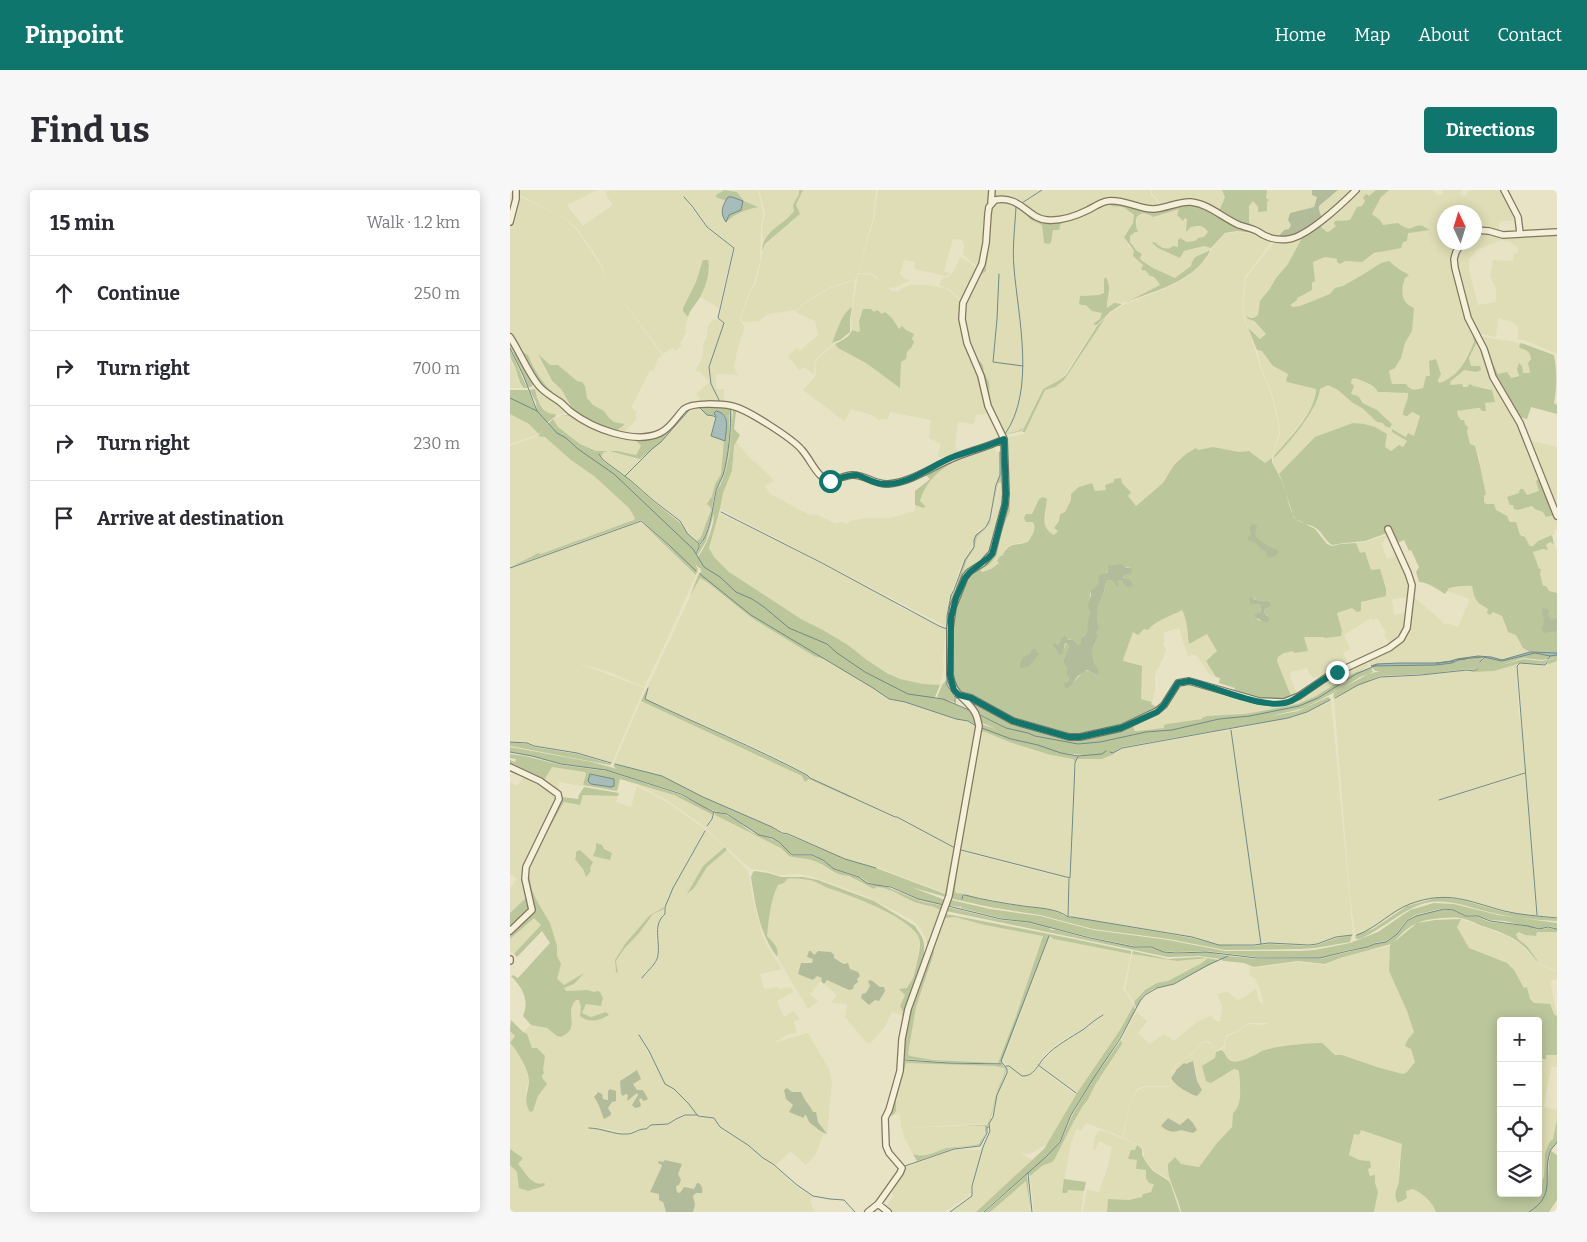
<!DOCTYPE html>
<html lang="en">
<head>
<meta charset="utf-8">
<style>
  body { margin:0; font-family:Bitter,serif; background:#f7f7f7; color:#2b2b33 }
  .controls { position:absolute; right:15px; bottom:15px; display:grid; overflow:hidden; border-radius:5px; box-shadow:0 2px 12px #0003 }
  .controls button { width:45px; height:45px; display:grid; place-items:center; padding:0; border:0; border-bottom:1px solid #e1e1e2; background:#fff; color:#2b2b33; font:25px sans-serif }
  .compass { position:absolute; left:927px; top:15px; width:45px; height:45px; border-radius:50%; background:#fff; box-shadow:0 2px 12px #0003; rotate:356deg }
  .stop { position:absolute; width:15px; height:15px; margin:-11px; border:4px solid #0f766e; border-radius:50%; background:#fff }
  .stop.end { background:#0f766e; border-color:#fff; box-shadow:0 1px 5px #0008 }
  .list { margin:0; padding:0; list-style:none }
  h2 { display:flex; justify-content:space-between; align-items:center; height:65px; margin:0; padding:0 20px; font-size:21px }
  h2 small { font-size:16px; font-weight:400; color:#7c7c81 }
  .list li { display:grid; grid-template-columns:32px 1fr auto; gap:15px; align-items:center; box-sizing:border-box; height:75px; padding:0 20px; border-top:1px solid #e1e1e2 }
  .list b { display:block; font-size:19px; white-space:nowrap }
  .list em { font-size:16px; font-style:normal; color:#7c7c81 }
  .icon { flex:none; width:28px; height:28px; fill:none; stroke:currentColor; stroke-width:2; stroke-linecap:round; stroke-linejoin:round }
  .map { position:relative; flex:none; width:1047px; height:1022px; overflow:hidden; border-radius:5px }
  header { display:flex; align-items:center; gap:30px; box-sizing:border-box; height:70px; padding:0 25px; background:#0f766e; color:#fff }
  header strong { font-size:24px }
  nav { display:flex; gap:28px; margin-inline-start:auto; font-size:18px }
  .intro { display:flex; align-items:center; justify-content:space-between; box-sizing:border-box; height:120px; padding:0 30px }
  h1 { margin:0; font-size:35px }
  .button { padding:12px 22px; border-radius:5px; background:#0f766e; color:#fff; font-size:18px; font-weight:700 }
  main { display:flex; gap:30px; padding:0 30px }
  aside { flex:1; background:#fff; border-radius:5px; box-shadow:0 2px 12px #0003 }
  .map>svg:first-child { display:block }
  .farmland { fill:#deddb5; fill-rule:evenodd }
  .green { fill:#bbc69b; fill-rule:evenodd }
  .cemetery { fill:#b3bc9a }
  .water { fill:#a7bdba; stroke:#6f8a87 }
  .lines { fill:none; stroke-linecap:round; stroke-linejoin:round }
  .stream { stroke:#6f8a87; stroke-width:1 }
  .street-casing { stroke:#82765e; stroke-width:8 }
  .street { stroke:#f5f0d9; stroke-width:5.5 }
  .route { stroke:#0f766e; stroke-width:6 }
</style>
</head>
<body>
<header>
<strong>Pinpoint</strong>
<nav><a>Home</a><a>Map</a><a>About</a><a>Contact</a></nav>
</header>
<div class="intro"><h1>Find us</h1><a class="button">Directions</a></div>
<main>
<aside>
<h2>15 min<small>Walk · 1.2 km</small></h2>
<ul class="list">
<li><svg class="icon" aria-label="ahead" viewBox="0 0 24 24"><path d="M12 20V5M6 11l6-6 6 6"/></svg><div><b>Continue</b></div><em>250 m</em></li>
<li><svg class="icon" aria-label="right" viewBox="0 0 24 24"><path d="M7 20v-9h11M14 6l5 5-5 5"/></svg><div><b>Turn right</b></div><em>700 m</em></li>
<li><svg class="icon" aria-label="right" viewBox="0 0 24 24"><path d="M7 20v-9h11M14 6l5 5-5 5"/></svg><div><b>Turn right</b></div><em>230 m</em></li>
<li><svg class="icon" aria-label="arrive" viewBox="0 0 24 24"><path d="M6 21V4h12l-3 4 3 4H6"/></svg><div><b>Arrive at destination</b></div></li>
</ul>
</aside>
<div class="map">
<svg width="1047" height="1022" viewBox="0 0 1047 1022">
  <rect width="100%" height="100%" fill="#e9e3c6"/>
  <path class="farmland" d="M 10,0 L 87,0 L 57,15 L 73,36 L 103,15 L 96,5 L 96,1 L 248,0 L 253,23 L 251,38 L 250,71 L 244,93 L 239,102 L 230,130 L 234,136 L 234,139 L 227,161 L 224,178 L 228,185 L 206,184 L 206,199 L 214,199 L 214,213 L 210,212 L 208,209 L 201,194 L 200,177 L 214,133 L 209,128 L 225,58 L 197,36 L 183,16 L 172,5 L 196,37 L 223,58 L 209,118 L 190,107 L 200,78 L 194,70 L 186,92 L 173,118 L 173,121 L 178,127 L 175,139 L 177,140 L 170,154 L 172,156 L 165,161 L 162,158 L 153,164 L 96,88 L 92,75 L 67,38 L 58,30 L 8,4 ZM 214,0 L 227,2 L 234,11 L 247,16 L 242,17 L 215,31 L 212,20 L 213,14 L 216,11 L 209,8 L 208,5 Z
    M 249,0 L 289,0 L 289,3 L 283,15 L 285,21 L 281,26 L 259,43 L 253,52 L 252,38 L 255,23 Z
    M 293,0 L 366,0 L 363,29 L 346,89 L 318,98 L 294,113 L 286,120 L 258,124 L 249,131 L 234,132 L 231,130 L 233,123 L 240,102 L 246,93 L 254,56 L 290,24 L 286,15 Z
    M 368,0 L 481,0 L 474,60 L 468,77 L 453,65 L 454,55 L 452,50 L 443,49 L 434,81 L 441,84 L 436,86 L 404,79 L 405,72 L 394,70 L 390,84 L 395,89 L 400,90 L 387,97 L 378,98 L 363,84 L 348,83 L 364,29 Z
    M 483,0 L 531,0 L 511,13 L 483,9 Z
    M 534,0 L 641,0 L 641,5 L 646,9 L 649,17 L 644,18 L 603,10 L 574,21 L 558,25 L 552,24 L 542,28 L 528,26 L 512,14 Z
    M 642,0 L 712,0 L 715,7 L 709,21 L 651,16 L 647,8 L 642,4 Z
    M 757,0 L 802,0 L 802,3 L 807,6 L 804,17 L 780,23 L 781,35 L 779,39 L 774,40 L 766,49 L 745,39 L 739,32 L 739,16 L 742,11 L 743,10 L 748,17 L 759,10 L 755,8 Z
    M 828,0 L 845,0 L 812,28 L 809,20 L 809,16 Z
    M 848,0 L 866,0 L 863,2 L 852,16 L 847,17 L 840,30 L 834,29 L 820,41 L 817,42 L 810,36 L 805,37 Z
    M 879,0 L 922,0 L 928,5 L 933,4 L 933,0 L 952,0 L 950,4 L 954,6 L 956,5 L 959,0 L 993,0 L 1004,23 L 1002,24 L 1004,30 L 989,32 L 989,42 L 965,39 L 964,22 L 934,22 L 934,52 L 950,53 L 944,64 L 964,152 L 949,180 L 942,187 L 933,191 L 929,193 L 928,190 L 931,183 L 926,169 L 919,171 L 920,187 L 916,186 L 913,198 L 908,199 L 902,199 L 891,194 L 882,194 L 880,184 L 879,181 L 882,180 L 891,168 L 895,153 L 902,141 L 904,119 L 898,116 L 894,111 L 892,103 L 895,88 L 898,86 L 892,80 L 876,73 L 871,73 L 833,96 L 825,98 L 820,104 L 790,116 L 783,117 L 779,115 L 787,110 L 787,108 L 805,91 L 803,72 L 815,67 L 841,72 L 874,61 L 893,52 L 898,43 L 907,36 L 902,39 L 896,39 L 888,33 L 872,35 L 872,33 L 862,24 L 871,7 Z
    M 7,5 L 44,23 L 57,30 L 66,39 L 91,76 L 96,88 L 152,165 L 148,169 L 143,181 L 140,180 L 121,218 L 127,222 L 125,226 L 127,229 L 116,240 L 117,244 L 105,242 L 114,235 L 104,232 L 99,228 L 94,221 L 83,215 L 77,208 L 75,200 L 70,191 L 67,191 L 50,177 L 40,175 L 28,165 L 41,191 L 52,200 L 66,224 L 43,205 L 43,202 L 38,198 L 23,176 L 18,165 L 9,160 L 0,145 L 0,36 Z
    M 493,12 L 506,16 L 517,24 L 522,30 L 532,35 L 534,53 L 542,46 L 542,40 L 551,32 L 599,13 L 614,17 L 624,24 L 623,33 L 614,45 L 619,57 L 624,61 L 623,66 L 633,75 L 633,81 L 635,79 L 640,86 L 648,91 L 650,96 L 617,112 L 602,114 L 597,118 L 596,113 L 600,104 L 598,89 L 594,93 L 594,103 L 589,105 L 575,105 L 569,108 L 571,115 L 576,115 L 592,123 L 590,129 L 586,132 L 585,135 L 587,135 L 555,184 L 548,191 L 532,199 L 514,237 L 508,241 L 495,244 L 499,238 L 495,242 L 486,229 L 480,215 L 479,192 L 474,182 L 473,175 L 465,166 L 460,157 L 454,128 L 456,113 L 470,85 L 476,80 L 479,57 L 478,50 L 481,27 L 483,17 L 487,14 Z
    M 666,19 L 669,19 L 669,28 L 672,30 L 675,28 L 677,29 L 677,41 L 681,37 L 691,36 L 695,37 L 698,42 L 697,44 L 694,47 L 685,51 L 677,52 L 670,48 L 668,50 L 668,57 L 658,59 L 652,57 L 644,52 L 643,55 L 670,68 L 674,61 L 694,56 L 701,58 L 695,64 L 682,70 L 682,76 L 665,88 L 643,78 L 631,70 L 630,68 L 632,64 L 622,56 L 620,49 L 620,46 L 627,39 L 626,35 L 628,24 L 632,22 L 643,27 L 650,24 L 652,25 L 662,20 L 664,21 Z
    M 965,41 L 1047,43 L 1047,164 L 1014,150 L 1008,150 L 1008,137 L 1002,132 L 988,128 L 986,147 L 967,143 L 960,128 L 946,77 L 947,66 L 954,53 L 964,52 ZM 992,50 L 999,51 L 1008,58 L 1007,63 L 1004,63 L 1003,71 L 983,70 L 980,86 L 986,98 L 986,112 L 968,115 L 959,80 L 959,69 L 968,59 Z
    M 727,42 L 748,44 L 763,50 L 735,87 L 732,114 L 734,128 L 744,156 L 750,177 L 761,203 L 768,233 L 769,244 L 762,268 L 755,273 L 741,262 L 736,261 L 729,262 L 703,257 L 681,261 L 664,275 L 653,293 L 625,316 L 618,306 L 621,301 L 612,293 L 604,292 L 595,295 L 596,300 L 585,302 L 582,293 L 572,296 L 561,304 L 560,314 L 555,322 L 549,326 L 549,331 L 544,338 L 548,341 L 544,345 L 537,341 L 535,335 L 537,309 L 533,307 L 529,309 L 518,332 L 524,332 L 525,334 L 524,343 L 518,352 L 502,354 L 496,358 L 490,372 L 481,379 L 476,382 L 470,380 L 481,373 L 487,365 L 492,339 L 500,321 L 498,263 L 496,248 L 514,244 L 535,200 L 545,197 L 554,190 L 589,137 L 600,123 L 613,115 L 646,102 L 665,94 L 677,87 L 688,78 L 700,64 L 702,58 L 715,44 Z
    M 792,46 L 793,48 L 778,74 L 766,88 L 759,100 L 750,111 L 748,125 L 744,128 L 740,128 L 737,126 L 756,144 L 750,149 L 738,138 L 735,128 L 733,114 L 736,88 L 765,51 Z
    M 451,67 L 467,78 L 464,88 L 451,110 L 441,100 L 429,95 L 433,87 L 437,88 L 442,84 Z
    M 348,84 L 362,85 L 382,101 L 388,101 L 399,95 L 417,95 L 434,98 L 441,102 L 452,113 L 451,130 L 470,186 L 479,224 L 466,225 L 464,234 L 448,232 L 445,258 L 448,260 L 447,264 L 440,268 L 427,267 L 431,254 L 419,248 L 421,230 L 380,222 L 378,229 L 370,229 L 369,230 L 362,225 L 341,219 L 334,231 L 293,200 L 306,185 L 305,174 L 308,169 L 325,154 L 328,158 L 356,173 L 390,198 L 391,172 L 394,171 L 397,162 L 399,160 L 404,144 L 396,140 L 389,139 L 382,128 L 364,122 L 361,119 L 356,120 L 350,125 L 349,131 L 350,141 L 348,142 L 342,140 L 341,129 Z
    M 345,90 L 342,117 L 340,119 L 331,132 L 322,153 L 324,153 L 307,168 L 304,174 L 304,185 L 294,177 L 289,180 L 278,166 L 287,158 L 290,161 L 308,145 L 305,131 L 287,123 L 286,121 L 294,114 L 318,99 Z
    M 207,129 L 213,134 L 199,177 L 200,194 L 210,214 L 192,212 L 186,204 L 199,192 L 190,182 L 185,181 L 193,167 L 193,153 L 196,150 L 198,136 L 203,130 Z
    M 969,146 L 1011,153 L 1009,156 L 1020,163 L 1021,169 L 1018,173 L 1020,183 L 1013,183 L 1001,188 L 988,184 L 983,174 L 980,175 Z
    M 967,153 L 973,159 L 1006,229 L 1031,288 L 1029,301 L 1016,306 L 1013,299 L 1003,315 L 1008,320 L 1022,316 L 1032,322 L 1045,325 L 1047,330 L 1047,339 L 1044,340 L 1045,344 L 1028,351 L 1023,356 L 1019,355 L 1013,345 L 1010,345 L 997,326 L 986,320 L 981,314 L 976,314 L 974,312 L 974,306 L 976,304 L 970,281 L 970,269 L 965,256 L 960,254 L 955,234 L 948,227 L 946,221 L 970,218 L 975,213 L 985,212 L 982,200 L 973,197 L 953,197 L 941,196 L 940,192 L 954,180 L 966,182 L 960,177 L 959,168 Z
    M 747,160 L 752,161 L 763,176 L 778,184 L 776,190 L 777,192 L 806,199 L 805,211 L 798,222 L 771,259 L 763,266 L 770,244 L 769,233 L 762,203 L 751,177 Z
    M 0,170 L 6,179 L 8,190 L 14,198 L 0,198 Z
    M 844,187 L 866,198 L 867,200 L 872,203 L 898,203 L 898,210 L 893,220 L 910,226 L 904,246 L 897,247 L 883,239 L 882,242 L 897,251 L 893,257 L 889,255 L 881,261 L 833,236 L 805,247 L 769,284 L 763,272 L 763,269 L 795,232 L 809,207 L 810,199 L 815,195 L 818,195 L 828,200 L 843,213 L 852,218 L 867,232 L 873,233 L 875,236 L 880,238 L 882,234 L 871,223 L 841,204 L 843,199 L 841,189 Z
    M 25,199 L 34,202 L 57,222 L 46,226 L 37,223 L 29,211 Z
    M 184,217 L 188,217 L 199,227 L 203,226 L 205,228 L 201,246 L 215,251 L 211,284 L 205,294 L 202,306 L 198,314 L 201,318 L 198,329 L 191,347 L 187,351 L 172,336 L 170,331 L 115,286 L 142,259 L 151,253 L 169,233 L 178,221 Z
    M 0,224 L 19,234 L 29,244 L 0,254 Z
    M 52,225 L 61,226 L 94,243 L 125,250 L 131,256 L 126,265 L 107,261 L 86,261 L 70,254 L 48,237 L 43,229 Z
    M 28,246 L 35,247 L 61,270 L 84,286 L 119,318 L 124,325 L 125,329 L 116,334 L 31,364 L 28,363 L 17,370 L 0,376 L 0,256 Z
    M 1018,250 L 1047,257 L 1047,323 Z
    M 227,252 L 242,271 L 244,271 L 261,287 L 263,291 L 255,296 L 260,304 L 298,324 L 307,325 L 325,333 L 331,332 L 337,334 L 341,331 L 354,328 L 381,328 L 405,321 L 405,315 L 411,317 L 410,311 L 414,298 L 428,282 L 451,268 L 458,265 L 483,258 L 486,262 L 490,262 L 489,284 L 486,294 L 481,325 L 477,335 L 469,340 L 464,346 L 462,357 L 450,378 L 445,394 L 440,404 L 435,436 L 210,319 L 213,303 L 222,283 L 224,256 Z
    M 95,261 L 109,263 L 130,269 L 114,286 L 93,270 L 91,266 Z
    M 490,292 L 495,295 L 495,304 L 481,363 L 455,387 L 452,384 L 453,380 L 464,359 L 467,347 L 479,336 L 483,324 Z
    M 209,323 L 279,357 L 381,410 L 390,417 L 435,439 L 436,440 L 433,466 L 434,479 L 430,495 L 413,494 L 390,489 L 382,485 L 357,470 L 338,455 L 313,440 L 291,429 L 219,382 L 204,367 L 199,358 Z
    M 130,332 L 161,360 L 186,385 L 163,437 L 134,497 L 99,482 L 65,472 L 134,498 L 102,573 L 73,564 L 26,556 L 17,553 L 0,551 L 0,378 Z
    M 877,345 L 879,346 L 874,349 L 874,352 L 871,353 L 877,369 L 887,366 L 899,397 L 898,407 L 882,409 L 884,425 L 896,423 L 893,444 L 881,455 L 874,444 L 876,442 L 867,428 L 862,430 L 861,428 L 834,445 L 840,459 L 833,463 L 836,470 L 821,481 L 821,483 L 811,488 L 809,486 L 803,488 L 801,485 L 799,484 L 797,478 L 781,482 L 780,487 L 788,505 L 781,506 L 767,471 L 768,467 L 774,463 L 783,461 L 793,447 L 813,447 L 832,441 L 827,423 L 842,418 L 851,419 L 851,412 L 855,411 L 861,380 L 855,363 L 850,363 L 846,353 L 855,352 Z
    M 1041,352 L 1044,354 L 1047,360 L 1047,403 L 1039,401 L 1036,396 L 1033,396 L 1023,362 L 1035,359 L 1036,355 Z
    M 189,388 L 197,392 L 242,428 L 354,493 L 378,510 L 395,513 L 446,530 L 458,532 L 466,537 L 445,658 L 387,626 L 384,627 L 300,587 L 298,584 L 257,563 L 136,509 L 135,506 L 139,499 L 137,498 Z
    M 957,395 L 962,396 L 973,416 L 992,426 L 996,438 L 1006,445 L 1013,458 L 1020,462 L 992,470 L 981,467 L 968,466 L 947,469 L 941,471 L 929,473 L 890,473 L 867,474 L 861,476 L 858,470 L 891,451 L 904,407 L 936,435 L 938,433 L 948,437 L 960,409 L 937,401 L 939,398 L 946,398 Z
    M 672,420 L 677,431 L 677,442 L 679,454 L 697,444 L 707,461 L 696,471 L 706,487 L 699,484 L 687,466 L 682,464 L 678,467 L 669,438 L 653,443 L 655,452 L 653,453 L 656,461 L 645,485 L 645,501 L 642,512 L 631,509 L 613,471 L 619,449 L 623,442 L 630,442 L 657,426 L 664,425 Z
    M 855,471 L 859,476 L 836,487 L 806,506 L 788,514 L 735,524 L 697,526 L 692,529 L 657,534 L 654,538 L 624,540 L 623,534 L 648,522 L 668,496 L 682,493 L 770,514 Z
    M 1047,471 L 1047,728 L 1027,725 L 1008,475 L 1011,474 L 1036,476 L 1038,473 Z
    M 1008,473 L 1006,476 L 1009,527 L 1011,533 L 1015,582 L 928,610 L 929,611 L 1015,584 L 1026,725 L 995,721 L 952,709 L 930,706 L 897,715 L 863,738 L 845,744 L 840,706 L 824,509 L 848,495 L 870,487 L 911,486 L 957,480 L 975,482 L 992,479 Z
    M 131,511 L 292,586 L 297,591 L 299,589 L 341,608 L 342,607 L 384,628 L 387,628 L 445,659 L 438,699 L 436,703 L 366,677 L 336,669 L 278,644 L 272,643 L 262,636 L 193,607 L 152,585 L 104,573 Z
    M 821,511 L 843,744 L 826,747 L 814,752 L 801,754 L 752,754 L 750,752 L 722,540 L 788,526 L 798,523 Z
    M 721,540 L 750,754 L 709,754 L 682,747 L 558,726 L 564,598 L 567,569 L 592,569 L 599,566 L 614,558 Z
    M 469,541 L 475,542 L 502,553 L 541,565 L 563,569 L 565,572 L 559,688 L 449,659 Z
    M 41,577 L 75,582 L 76,584 L 73,595 L 71,596 L 49,592 L 48,602 L 33,592 Z
    M 15,586 L 29,593 L 46,606 L 15,668 L 13,680 L 16,708 L 0,723 L 0,698 L 7,689 L 0,684 L 0,592 L 7,596 Z
    M 127,594 L 164,605 L 203,625 L 195,637 L 158,611 Z
    M 127,596 L 158,613 L 195,639 L 165,693 L 154,717 L 139,726 L 115,754 L 105,770 L 106,782 L 108,782 L 106,771 L 114,759 L 130,742 L 143,724 L 154,719 L 154,723 L 149,731 L 147,738 L 146,749 L 148,758 L 145,772 L 135,782 L 130,790 L 147,772 L 149,759 L 148,744 L 150,730 L 155,724 L 155,716 L 166,693 L 196,640 L 215,657 L 193,676 L 179,703 L 187,693 L 197,677 L 217,660 L 238,680 L 243,710 L 252,743 L 257,756 L 272,779 L 250,784 L 254,799 L 267,797 L 270,799 L 281,797 L 283,802 L 267,811 L 274,827 L 284,821 L 290,829 L 284,832 L 287,843 L 277,845 L 263,853 L 298,843 L 319,879 L 322,892 L 317,944 L 308,932 L 303,922 L 298,916 L 297,911 L 293,907 L 291,902 L 282,902 L 279,900 L 276,909 L 294,926 L 296,925 L 303,934 L 306,936 L 314,944 L 305,965 L 296,975 L 280,961 L 265,976 L 261,972 L 253,968 L 238,954 L 210,937 L 204,927 L 189,925 L 185,923 L 178,912 L 164,899 L 155,894 L 139,861 L 128,844 L 155,894 L 164,900 L 178,913 L 186,924 L 175,924 L 165,928 L 158,933 L 141,935 L 136,938 L 131,938 L 116,943 L 97,939 L 83,937 L 77,938 L 97,940 L 116,945 L 131,939 L 136,939 L 142,936 L 158,934 L 175,926 L 201,927 L 206,931 L 209,938 L 238,955 L 253,969 L 262,974 L 286,996 L 303,1007 L 300,1010 L 304,1022 L 183,1022 L 183,1007 L 186,1003 L 189,1003 L 191,995 L 189,993 L 187,993 L 184,999 L 170,1003 L 167,1002 L 166,996 L 169,995 L 171,990 L 152,975 L 140,1002 L 149,1004 L 156,1022 L 0,1022 L 0,975 L 7,982 L 15,1001 L 23,1000 L 28,997 L 34,996 L 35,994 L 28,994 L 23,993 L 8,974 L 13,968 L 0,959 L 0,841 L 5,846 L 0,853 L 11,868 L 19,889 L 16,902 L 17,914 L 24,918 L 28,906 L 37,894 L 33,889 L 29,861 L 22,858 L 19,849 L 13,842 L 21,835 L 37,838 L 47,846 L 51,847 L 61,817 L 66,810 L 69,810 L 71,817 L 70,823 L 82,831 L 97,827 L 96,823 L 81,827 L 72,823 L 76,814 L 80,814 L 84,802 L 74,800 L 56,801 L 53,798 L 64,794 L 66,790 L 53,795 L 47,789 L 47,786 L 50,779 L 47,766 L 47,756 L 38,729 L 27,711 L 22,700 L 19,685 L 19,674 L 54,612 L 70,614 L 73,605 L 76,604 L 108,606 L 106,612 L 121,617 ZM 70,660 L 83,672 L 80,678 L 81,681 L 78,684 L 74,684 L 73,679 L 66,667 ZM 122,882 L 123,893 L 127,900 L 129,901 L 132,908 L 129,910 L 125,909 L 128,905 L 127,903 L 118,909 L 119,905 L 116,904 L 117,886 ZM 88,902 L 91,903 L 93,909 L 98,910 L 98,905 L 102,912 L 98,918 L 100,921 L 94,929 L 91,923 L 90,914 L 86,909 L 85,904 Z
    M 205,625 L 271,658 L 279,666 L 294,667 L 306,671 L 322,682 L 335,686 L 339,686 L 352,694 L 377,699 L 409,714 L 429,719 L 429,727 L 419,751 L 417,751 L 410,738 L 402,730 L 358,707 L 304,687 L 289,684 L 269,685 L 258,681 L 241,679 L 237,676 L 196,639 Z
    M 450,661 L 559,689 L 557,726 L 543,721 L 446,703 L 445,700 Z
    M 289,688 L 301,690 L 362,714 L 400,735 L 409,748 L 408,772 L 404,785 L 397,798 L 392,799 L 395,804 L 390,816 L 393,823 L 392,825 L 382,822 L 374,838 L 361,853 L 356,852 L 335,827 L 337,814 L 321,813 L 327,805 L 314,794 L 317,790 L 337,798 L 344,795 L 346,792 L 340,779 L 333,772 L 323,768 L 319,762 L 310,761 L 306,762 L 302,773 L 293,772 L 307,786 L 313,788 L 300,804 L 308,811 L 298,819 L 267,767 L 268,765 L 265,754 L 257,746 L 261,711 L 268,695 L 274,693 L 277,689 ZM 365,793 L 370,797 L 372,805 L 369,811 L 365,810 L 361,813 L 355,810 L 360,796 Z
    M 24,727 L 31,735 L 4,764 L 0,761 L 0,749 Z
    M 445,727 L 475,735 L 533,746 L 506,826 L 488,873 L 423,870 L 400,866 L 398,864 L 406,817 L 424,763 L 424,759 L 435,728 Z
    M 951,729 L 995,745 L 1009,753 L 1030,775 L 1047,782 L 1047,789 L 1040,791 L 1047,825 L 1024,813 L 1020,809 L 1017,797 L 1014,798 L 1004,780 L 991,770 L 983,769 L 959,758 L 947,737 Z
    M 1009,742 L 1022,746 L 1025,746 L 1026,742 L 1047,742 L 1047,781 L 1030,774 L 1017,756 L 1008,749 L 1006,744 Z
    M 540,746 L 544,749 L 621,764 L 613,799 L 624,815 L 610,840 L 567,903 L 529,875 L 548,856 L 573,840 L 594,825 L 593,824 L 572,839 L 548,853 L 534,866 L 524,880 L 517,885 L 513,886 L 493,871 Z
    M 880,756 L 879,781 L 897,821 L 904,842 L 898,849 L 905,872 L 897,882 L 893,884 L 867,877 L 832,865 L 825,865 L 811,853 L 788,854 L 751,862 L 736,870 L 722,872 L 719,871 L 715,862 L 711,860 L 715,857 L 717,846 L 728,842 L 738,834 L 754,835 L 758,833 L 750,799 L 745,788 L 740,786 L 739,776 L 744,778 L 788,772 L 815,775 L 826,770 L 851,762 Z
    M 622,764 L 667,771 L 698,768 L 692,773 L 658,791 L 635,800 L 624,812 L 615,799 Z
    M 746,798 L 749,811 L 754,815 L 758,833 L 738,833 L 728,841 L 716,845 L 714,856 L 706,861 L 700,852 L 695,851 L 692,852 L 685,861 L 666,874 L 661,882 L 660,896 L 637,896 L 628,898 L 621,909 L 612,947 L 576,933 L 571,941 L 567,938 L 561,953 L 552,1002 L 558,1000 L 574,1001 L 571,1022 L 524,1022 L 520,986 L 532,976 L 539,974 L 547,963 L 572,917 L 579,910 L 585,895 L 612,854 L 611,850 L 627,822 L 637,831 L 628,843 L 640,854 L 654,844 L 664,851 L 687,832 L 701,826 L 706,831 L 710,831 L 712,817 L 707,804 L 717,802 L 728,810 L 736,806 Z
    M 695,852 L 701,854 L 706,862 L 707,866 L 702,870 L 692,876 L 716,885 L 724,879 L 728,879 L 729,882 L 730,905 L 728,918 L 723,923 L 722,937 L 707,953 L 689,977 L 680,975 L 658,974 L 660,990 L 644,980 L 639,975 L 634,968 L 633,958 L 613,947 L 621,910 L 629,899 L 637,897 L 660,897 L 661,890 L 665,894 L 673,898 L 676,902 L 687,905 L 692,900 L 687,891 L 686,880 L 666,881 L 661,888 L 661,885 L 663,880 L 669,872 L 685,862 L 692,853 Z
    M 1036,865 L 1047,865 L 1047,877 L 1041,877 L 1034,917 L 1046,920 L 1047,916 L 1047,930 L 1043,950 L 1039,953 L 1035,963 L 1033,990 L 1031,995 L 1028,996 L 1028,869 L 1035,869 Z
    M 396,873 L 484,876 L 495,878 L 495,883 L 487,902 L 482,923 L 477,935 L 476,934 L 446,935 L 391,938 L 390,924 L 383,925 L 386,921 L 386,910 L 395,875 Z
    M 500,877 L 513,887 L 523,883 L 528,877 L 566,905 L 537,954 L 520,964 L 510,963 L 523,970 L 512,981 L 466,1022 L 441,1022 L 463,1006 L 463,996 L 473,957 L 481,941 L 480,935 L 483,928 L 489,900 L 497,885 L 497,878 Z
    M 448,936 L 475,936 L 475,944 L 470,953 L 462,956 L 439,957 L 418,965 L 410,966 L 403,964 L 395,949 L 392,938 Z
    M 589,940 L 612,948 L 627,955 L 625,960 L 620,962 L 618,968 L 627,970 L 627,980 L 636,980 L 636,988 L 644,994 L 641,1002 L 635,1003 L 630,1008 L 619,1010 L 598,1009 L 597,1022 L 573,1022 L 577,1000 L 589,1002 L 598,976 L 602,957 L 589,951 L 585,960 L 583,959 L 585,946 Z
    M 851,940 L 892,954 L 889,974 L 889,993 L 897,1005 L 896,1001 L 903,998 L 912,1004 L 923,1015 L 926,1022 L 864,1022 L 868,1002 L 858,978 L 860,971 L 849,970 L 839,965 L 844,944 Z
    M 445,959 L 471,960 L 471,962 L 461,996 L 461,1004 L 458,1003 L 459,1006 L 434,1022 L 381,1022 L 374,1018 L 384,1006 L 380,1001 L 396,977 Z
    M 517,990 L 520,1022 L 480,1022 L 481,1020 Z"/>
  <path class="green" d="M 214,0 L 227,2 L 234,11 L 248,17 C 237,19 225,24 216,32 L 219,25 L 231,20 L 233,11 L 222,7 L 216,9 L 216,11 L 206,7 L 206,5 Z
    M 289,0 L 293,0 L 286,15 L 290,24 L 255,54 L 252,61 C 253,40 273,36 284,21 L 283,15 L 289,4 Z
    M 712,0 L 757,0 L 756,8 L 759,10 L 757,12 L 757,21 L 748,22 L 748,17 L 743,11 L 739,16 L 739,32 L 745,39 L 725,32 L 709,21 L 715,7 Z
    M 866,0 L 879,0 L 871,7 L 862,24 L 870,30 L 873,35 L 888,33 C 904,45 901,33 913,36 C 913,36 919,40 920,40 L 898,43 L 897,51 L 893,52 L 891,58 L 864,63 L 852,72 L 835,71 L 830,74 L 827,72 L 827,69 L 815,67 L 803,72 L 805,91 L 802,93 L 802,100 L 787,108 L 787,110 L 780,115 L 783,117 L 790,116 L 820,104 L 825,98 L 833,96 L 852,85 L 871,73 L 879,71 C 885,77 892,81 899,85 L 895,88 C 891,100 890,113 904,118 L 902,141 L 895,153 L 891,168 L 885,178 L 879,181 L 882,194 L 896,194 C 900,201 906,200 913,198 L 916,186 L 920,186 L 919,171 L 926,169 L 931,184 L 928,190 L 929,193 C 949,187 956,170 964,152 L 961,137 L 973,159 L 967,153 L 966,154 L 959,168 L 961,176 L 970,176 L 971,180 L 966,182 L 954,180 L 940,192 L 941,195 L 952,194 L 953,197 L 957,197 L 960,194 L 963,196 L 982,200 L 985,212 L 975,213 L 976,221 L 972,221 L 970,218 L 968,218 L 947,221 L 948,226 L 951,230 L 954,230 L 955,234 L 958,237 L 957,242 L 960,254 L 965,256 C 970,272 972,288 976,304 L 974,306 L 974,312 L 976,314 L 984,314 L 986,320 L 997,326 L 1000,332 L 1006,332 L 1010,345 L 1015,347 L 1019,355 L 1021,356 L 1023,356 L 1028,351 L 1042,345 L 1044,354 L 1040,352 L 1036,355 L 1038,360 L 1033,359 L 1023,362 L 1029,379 L 1031,379 L 1030,384 L 1033,396 L 1036,396 L 1039,401 L 1047,403 L 1047,463 L 1020,462 L 1013,458 L 1006,445 L 998,442 L 992,426 L 983,422 L 980,425 L 977,423 L 978,419 C 965,411 965,410 962,396 C 954,395 947,397 939,398 L 935,404 C 927,399 918,392 909,392 L 906,382 L 909,377 L 901,360 L 899,361 L 894,350 L 887,353 L 877,336 L 875,338 L 877,343 L 855,351 L 834,353 L 822,355 C 815,351 813,343 806,338 C 800,334 790,334 785,328 C 778,319 776,296 769,284 L 805,247 L 829,238 L 843,233 L 854,234 L 865,237 L 877,244 L 875,257 L 881,261 L 889,255 L 893,257 L 897,251 L 882,242 L 882,239 L 896,247 L 898,243 L 904,246 L 910,226 L 902,222 L 897,226 L 893,225 C 893,217 899,211 898,203 L 868,202 C 864,194 852,191 845,188 L 842,189 L 841,193 L 844,196 L 841,204 L 848,206 L 853,213 L 867,220 L 882,234 L 880,238 L 875,236 L 873,233 L 867,232 L 852,218 L 843,213 L 828,200 L 818,195 L 810,199 C 809,218 777,256 763,269 C 764,264 769,261 772,257 C 785,242 806,219 806,199 L 777,192 L 776,190 L 778,184 L 763,176 L 752,161 L 747,160 L 738,138 L 750,149 L 756,144 L 744,131 L 738,129 L 736,126 L 740,128 L 744,128 L 748,125 L 750,111 L 759,100 L 766,88 L 778,74 L 792,48 L 792,46 L 805,37 L 810,36 L 817,42 L 820,41 L 826,36 L 824,34 L 825,31 L 840,30 L 847,17 L 852,16 L 855,11 L 853,8 L 856,4 L 859,6 Z
    M 490,11 L 507,14 L 529,29 L 543,31 L 573,24 L 589,15 L 599,12 L 608,13 L 645,20 L 678,13 L 693,17 L 727,35 L 746,43 L 727,41 L 715,43 L 701,58 L 694,56 L 674,61 L 670,68 L 648,58 L 642,53 L 644,52 C 650,56 656,62 663,56 L 668,57 L 668,50 L 670,48 L 677,52 L 685,51 L 688,48 L 694,47 L 698,42 C 693,34 689,36 681,37 L 676,42 L 677,29 L 675,28 L 673,31 L 667,25 L 669,19 L 643,27 C 629,17 622,28 628,42 L 625,42 L 620,46 L 620,52 L 626,60 L 632,64 L 630,68 L 631,70 L 643,78 L 665,88 L 681,76 C 683,64 691,66 700,60 C 699,65 695,68 692,73 C 672,95 643,101 617,112 L 650,95 C 648,92 645,86 640,86 L 635,80 L 633,81 L 631,78 L 633,76 L 633,75 L 623,66 L 624,61 L 614,47 L 623,33 L 624,24 C 619,22 617,18 612,17 C 608,16 605,17 601,16 L 601,14 C 590,14 584,20 575,24 C 567,28 559,30 551,32 L 549,40 L 543,40 L 541,52 L 539,54 L 534,53 L 532,35 C 529,33 524,32 521,30 C 516,25 511,18 503,15 C 499,13 492,11 488,13 C 477,18 480,48 479,58 C 478,65 477,71 476,78 L 476,81 L 470,85 L 456,113 L 454,119 L 455,139 L 458,152 L 465,166 L 473,175 L 474,182 L 479,192 L 480,215 L 495,244 L 508,241 L 514,237 L 511,241 L 494,245 C 488,236 481,225 478,214 C 475,203 474,191 470,181 C 462,157 447,137 456,111 C 462,99 471,85 474,72 C 478,57 473,16 490,11 Z
    M 193,70 L 198,70 C 201,82 195,99 189,109 C 185,115 180,120 178,127 L 173,121 L 173,118 L 186,92 Z
    M 596,87 C 603,102 596,106 597,118 L 604,113 L 612,114 L 600,122 L 587,135 L 585,135 L 584,133 L 590,129 L 592,123 L 582,121 L 576,115 L 571,115 L 569,113 L 570,106 L 589,105 L 594,103 L 594,89 Z
    M 342,117 L 340,129 L 340,142 L 330,150 L 322,153 C 327,141 331,124 342,117 Z
    M 353,119 L 361,119 L 364,122 L 367,120 L 372,124 L 375,122 L 382,128 L 389,139 L 392,136 L 396,140 L 404,144 L 402,149 L 404,152 L 401,158 L 397,162 L 396,169 L 391,172 L 390,198 L 356,173 L 328,158 L 325,154 C 331,151 340,147 342,140 L 348,142 L 350,141 L 349,131 Z
    M 596,127 L 554,190 L 545,197 L 535,200 L 515,242 L 512,242 L 533,199 L 548,191 L 556,185 L 587,136 Z
    M 0,149 L 24,193 L 21,197 L 18,197 L 2,160 L 0,158 Z
    M 1011,153 L 1044,165 C 1047,182 1047,196 1044,213 L 1047,215 L 1047,224 L 1021,217 L 1017,229 L 1010,227 L 989,197 L 980,175 L 983,174 L 988,184 L 997,182 L 1001,188 L 1009,186 L 1007,179 L 1009,173 L 1012,176 L 1013,183 L 1020,183 L 1018,173 L 1021,169 C 1020,162 1018,161 1010,158 L 1009,156 Z
    M 0,159 L 17,198 L 14,198 C 9,192 8,187 6,179 C 2,169 0,171 0,159 Z
    M 9,160 L 18,165 L 23,176 L 29,186 L 38,198 L 43,202 L 43,205 L 31,195 Z
    M 28,164 L 40,175 L 48,175 L 67,191 L 72,192 L 75,196 L 77,208 L 83,215 L 94,221 L 99,228 L 104,232 L 114,234 L 114,235 L 105,242 L 82,234 L 63,220 L 52,200 L 42,191 Z
    M 25,199 C 27,209 32,225 45,224 L 46,226 L 37,233 L 38,234 L 43,229 L 48,237 L 70,254 L 86,261 L 107,261 L 126,265 L 131,256 L 125,250 L 94,243 L 61,226 L 52,225 L 62,225 L 93,242 L 147,246 L 175,221 L 183,216 L 221,217 C 224,231 219,269 214,284 C 213,288 210,293 209,298 C 221,274 221,246 223,220 L 224,218 L 232,222 L 227,221 L 226,222 L 224,239 L 230,245 L 224,256 L 222,281 L 213,303 L 210,319 L 199,358 L 204,367 L 219,382 L 291,429 L 313,440 L 338,455 L 357,470 L 377,483 L 390,489 L 413,494 L 430,495 L 425,507 L 421,507 L 432,509 L 427,507 L 432,495 L 437,489 L 437,495 L 444,507 L 444,512 L 436,510 L 464,523 L 467,536 L 459,531 L 446,529 L 395,512 L 379,509 L 355,493 L 314,469 L 304,466 L 242,428 L 197,392 L 190,388 L 180,406 L 189,383 L 192,381 L 190,380 L 191,378 L 189,378 L 185,374 L 188,379 L 186,385 L 132,333 L 172,367 L 131,330 L 0,377 L 21,367 L 28,363 L 31,364 L 124,330 L 125,328 L 119,318 L 84,286 L 61,270 L 35,247 L 28,246 L 33,240 L 29,244 L 19,234 L 0,224 L 0,200 L 18,200 L 27,222 L 26,212 L 19,200 ZM 189,216 L 197,225 L 204,225 L 206,227 L 204,223 L 210,222 L 216,227 L 216,230 L 211,284 L 205,294 L 202,306 L 197,314 L 200,317 L 201,320 L 191,347 L 187,351 L 182,347 L 189,354 C 200,344 201,320 204,306 C 206,298 210,291 213,284 C 219,264 220,238 219,218 C 224,230 218,268 214,282 C 212,290 208,296 206,304 C 202,319 201,344 190,355 L 190,358 L 186,364 L 188,365 L 196,351 L 204,323 C 204,338 196,355 188,367 L 185,363 L 189,358 L 189,355 L 177,343 L 169,332 L 144,312 L 119,290 L 93,271 L 88,263 L 91,266 L 94,262 L 99,261 L 130,269 L 151,252 L 179,219 Z
    M 496,248 L 498,263 L 500,321 L 492,339 L 487,365 L 481,373 L 470,380 L 473,382 L 481,379 L 489,373 L 487,371 L 490,366 L 492,366 C 501,350 504,357 518,352 C 522,346 527,340 523,332 L 516,332 L 514,328 L 516,324 L 522,324 L 529,309 L 533,307 L 537,309 C 536,324 529,337 544,345 L 548,341 L 544,338 L 549,331 L 550,324 L 555,322 L 561,310 L 561,304 L 569,297 L 582,293 L 585,301 L 596,300 L 595,295 L 604,292 L 604,289 L 611,288 L 612,293 L 621,302 L 618,306 L 626,316 L 653,293 L 664,275 L 676,264 L 686,258 L 688,260 L 703,257 L 729,262 L 739,261 L 755,273 L 762,268 L 762,272 L 772,291 L 784,328 L 805,339 L 817,354 L 822,356 L 831,354 L 846,353 L 850,363 L 855,362 L 861,380 L 870,379 L 876,399 L 876,406 L 851,412 L 851,421 L 847,422 L 842,418 L 827,423 L 832,441 L 831,446 L 815,448 L 813,447 L 794,447 L 798,461 L 784,463 L 783,461 L 774,463 L 768,467 L 767,471 L 781,506 L 784,504 L 788,505 L 769,512 L 723,503 L 725,498 L 709,493 L 710,488 L 706,487 L 696,471 L 707,461 L 697,444 L 679,454 C 677,442 678,431 672,420 C 660,427 647,429 638,440 L 634,439 L 628,445 L 623,442 L 614,467 L 613,471 L 632,476 L 631,509 L 642,512 L 641,514 L 649,518 L 622,533 L 567,546 L 504,530 L 450,505 L 442,492 L 442,427 L 457,387 L 477,370 L 496,317 ZM 598,376 L 606,376 L 621,378 L 621,383 L 614,386 L 613,392 L 607,390 L 605,394 L 603,391 L 599,390 L 596,392 L 594,402 L 586,417 C 589,426 587,434 586,444 L 588,446 L 583,457 L 582,464 L 588,485 L 586,486 C 584,484 583,482 580,481 C 573,478 563,494 559,498 L 556,492 L 559,490 L 558,477 L 553,471 L 559,456 L 557,453 L 556,453 L 554,459 L 548,464 L 546,460 L 547,455 L 549,455 L 551,449 L 564,450 L 568,455 L 571,455 L 571,448 L 577,443 L 579,439 L 580,401 L 589,395 C 590,387 597,387 598,376 ZM 744,408 L 746,410 L 759,411 L 760,417 L 755,419 L 754,422 L 758,426 L 757,432 L 748,430 L 745,424 L 751,422 L 750,415 L 748,414 L 741,414 Z
    M 493,250 L 495,295 L 490,292 L 488,294 L 480,334 L 467,347 L 464,359 L 457,370 L 452,384 L 455,387 L 445,408 L 438,487 L 437,432 L 441,405 L 445,400 L 455,370 L 464,357 L 464,350 L 466,345 L 477,337 L 481,329 L 487,295 L 490,285 L 491,256 L 487,255 L 483,256 L 483,258 C 452,267 420,277 410,311 L 415,316 L 414,318 L 405,315 L 405,301 L 420,289 L 415,284 L 442,269 Z
    M 1031,288 L 1045,325 L 1036,327 L 1033,322 L 1025,319 L 1022,316 L 1008,320 L 1004,319 L 1003,315 L 1000,315 L 997,307 L 1009,303 L 1010,299 L 1013,299 L 1017,305 L 1029,301 L 1026,291 Z
    M 1025,463 L 1039,465 L 1038,469 L 1040,466 L 1047,465 L 1047,468 L 1032,470 L 1013,468 L 988,476 L 1013,469 L 1032,471 L 1047,468 L 1047,471 L 1039,474 L 1037,473 L 1035,474 L 1011,473 L 984,481 L 965,482 L 967,478 L 964,480 L 957,479 L 917,484 L 870,486 L 848,495 L 823,508 L 824,503 L 833,498 L 794,518 L 758,527 L 788,521 L 818,507 L 821,509 L 797,522 L 777,528 L 612,557 L 603,563 L 600,562 L 604,564 L 592,569 L 567,569 L 568,566 L 574,565 L 553,563 L 567,566 L 565,572 L 563,569 L 541,565 L 502,553 L 475,542 L 469,541 L 471,534 L 486,539 L 475,534 L 469,532 L 466,524 L 495,537 L 465,522 L 452,507 L 461,508 L 497,529 L 555,547 L 623,534 L 624,540 L 626,541 L 654,538 L 654,535 L 657,534 L 692,529 L 692,528 L 697,526 L 735,524 L 788,514 L 806,506 L 836,487 L 859,476 L 846,483 L 861,477 L 863,482 L 850,487 L 835,497 L 858,484 L 870,481 L 865,481 L 862,477 L 864,476 L 921,475 L 942,473 L 950,469 L 973,467 L 970,473 L 975,468 L 992,471 Z
    M 137,498 L 135,509 C 188,535 243,558 296,585 L 300,588 L 342,607 L 341,608 L 299,589 L 295,592 L 292,586 L 131,511 Z
    M 0,552 L 17,554 L 24,557 L 67,564 L 101,574 L 100,575 L 0,556 Z
    M 0,557 L 82,572 L 107,579 L 104,577 L 104,574 L 152,586 L 193,607 L 262,637 L 272,644 L 278,645 L 335,669 L 366,678 L 435,704 L 438,699 L 436,707 L 401,697 L 435,710 L 435,715 L 408,709 L 381,696 L 366,695 L 358,692 L 349,686 L 324,679 L 313,670 L 303,665 L 282,665 L 279,663 L 282,666 L 302,666 L 312,670 L 325,680 L 348,687 L 359,694 L 377,697 L 410,711 L 434,716 L 418,760 L 417,751 L 420,750 L 429,727 L 430,720 C 424,716 418,716 411,714 C 395,710 384,698 366,697 L 364,699 L 339,686 C 326,686 318,677 307,672 C 297,667 288,669 279,666 L 271,658 L 205,625 L 205,622 C 221,624 229,633 240,641 C 248,646 256,646 263,650 C 269,652 272,656 276,659 L 269,652 L 262,648 L 249,645 L 218,624 L 205,621 L 192,616 L 171,603 L 96,580 L 51,574 L 22,566 L 0,562 Z
    M 0,564 L 15,566 L 51,575 L 97,581 L 171,605 L 203,622 L 203,625 L 164,605 L 110,589 L 107,601 L 73,595 L 76,584 L 75,582 L 42,577 L 33,592 L 0,575 L 0,570 L 5,572 L 6,569 L 0,568 ZM 81,584 L 83,584 L 104,589 L 101,597 L 81,594 Z
    M 74,597 L 109,603 L 108,606 L 73,605 L 70,615 L 54,612 L 19,674 L 19,685 L 22,700 L 27,711 L 40,733 L 47,756 L 47,766 L 51,774 L 47,789 L 54,795 L 74,783 L 64,794 L 54,798 L 56,801 L 77,800 L 84,802 L 88,801 L 90,802 L 93,808 L 91,816 L 76,814 L 72,823 L 81,827 L 96,822 L 99,825 C 90,831 78,833 70,826 L 71,817 L 69,810 L 66,810 C 53,824 72,837 51,847 L 47,846 L 37,838 L 21,835 L 13,826 C 20,810 12,797 1,786 L 3,785 L 8,788 L 40,753 L 32,741 L 7,767 L 4,764 L 31,735 L 24,728 L 0,749 L 0,744 L 23,722 L 18,696 L 17,677 L 51,607 L 68,609 L 69,605 Z
    M 86,653 L 92,655 L 94,659 L 102,663 L 100,670 L 83,666 L 86,659 Z
    M 215,657 L 217,660 L 197,677 L 184,698 L 177,704 L 193,676 Z
    M 70,660 L 83,672 L 80,678 L 81,681 L 76,687 L 73,679 L 65,669 L 66,667 L 66,662 Z
    M 448,660 L 450,661 L 445,700 L 446,703 L 453,704 L 452,708 L 455,705 C 473,710 491,713 509,716 C 524,718 545,718 558,728 L 562,727 L 682,748 L 709,755 L 744,756 L 759,754 L 799,756 L 807,755 L 827,748 L 842,745 L 840,752 L 805,758 L 791,759 L 715,760 L 659,749 L 583,739 L 530,725 L 480,717 L 443,709 L 441,706 Z
    M 245,681 L 258,683 L 271,687 L 293,687 L 308,690 L 364,711 L 405,736 L 412,747 L 414,753 L 414,772 L 395,826 L 392,825 L 393,822 L 390,816 L 395,805 L 389,799 L 397,798 C 399,794 403,789 404,785 C 406,777 412,757 409,748 C 402,728 340,705 321,699 C 314,697 308,692 300,690 C 292,689 285,688 277,689 L 274,693 L 268,695 C 260,712 259,728 257,746 C 263,752 270,758 267,767 C 250,745 245,714 241,687 L 243,682 Z
    M 930,707 L 952,710 L 994,722 L 1047,729 L 1047,731 C 1023,730 998,727 975,721 C 955,716 937,708 915,713 C 891,720 872,740 849,749 L 846,749 L 845,745 L 863,739 L 897,716 Z
    M 16,708 L 19,719 L 0,737 L 0,723 Z
    M 441,710 L 480,719 L 530,726 L 583,740 L 658,750 L 715,761 L 790,761 L 805,760 L 840,753 L 868,742 L 900,720 L 924,713 L 944,714 L 988,725 L 1047,733 L 1047,738 L 1038,736 L 1029,739 L 995,731 L 980,730 L 968,726 L 956,725 L 943,720 L 934,718 L 905,725 L 896,731 L 886,744 L 876,751 L 864,753 L 858,757 L 838,760 L 810,768 L 747,767 L 696,761 L 666,762 L 654,761 L 641,757 L 624,756 L 580,747 L 519,732 L 491,728 L 451,718 L 451,716 L 449,717 L 437,715 Z
    M 154,717 L 154,719 L 143,724 L 130,742 L 114,759 L 106,771 L 108,783 L 106,782 L 105,770 L 115,754 L 139,726 Z
    M 437,717 L 491,730 L 519,733 L 539,738 L 541,740 L 546,740 L 580,749 L 624,757 L 641,758 L 654,762 L 666,764 L 696,762 L 717,766 L 747,769 L 810,769 L 838,762 L 858,758 L 864,754 L 876,752 L 887,744 L 897,732 L 906,726 L 934,719 L 943,721 L 956,726 L 968,727 L 979,732 L 1018,736 L 1028,740 L 1038,738 L 1047,739 L 1047,742 L 1027,742 L 1026,746 L 1015,745 L 1009,742 L 1006,744 L 1008,749 L 1017,756 L 1030,774 C 1023,768 1019,760 1011,754 C 1001,745 985,740 972,736 C 965,733 958,729 950,728 C 944,727 937,728 931,728 C 908,730 899,735 884,752 L 907,733 L 925,730 L 951,729 L 947,737 L 959,758 L 997,773 L 1004,780 L 1014,798 L 1017,797 L 1020,809 L 1024,813 L 1040,814 L 1044,824 L 1047,826 L 1047,865 L 1036,865 L 1036,869 L 1028,869 L 1028,831 L 991,831 L 991,1003 L 1028,1003 L 1028,996 L 1031,995 L 1034,986 L 1035,963 L 1039,953 L 1043,949 L 1047,930 L 1047,952 L 1040,961 L 1038,972 L 1039,991 L 1039,972 L 1041,961 L 1047,965 L 1047,1010 L 1039,1022 L 1020,1022 L 1023,1019 L 1019,1022 L 926,1022 C 922,1011 912,1003 903,999 L 896,1001 L 897,1008 L 888,1013 C 882,1003 888,999 889,991 C 890,978 890,967 892,954 L 851,940 L 849,945 L 844,944 L 839,965 L 849,970 L 860,971 L 861,977 L 858,979 L 860,986 L 865,985 L 865,993 L 868,1002 L 864,1022 L 671,1022 C 668,1005 657,991 658,974 L 665,967 L 671,974 L 689,977 L 707,953 L 722,937 L 723,923 C 733,915 730,894 729,882 L 728,880 L 724,879 L 701,893 L 696,891 L 692,876 L 705,868 L 706,862 L 711,860 C 716,862 716,869 721,871 C 728,874 744,866 750,862 C 762,856 798,853 812,853 L 825,865 L 832,865 L 867,877 L 893,884 L 897,882 L 905,872 L 901,859 L 895,856 L 898,849 L 904,842 L 897,821 L 879,781 L 880,756 L 881,754 L 830,768 L 815,774 L 788,771 L 744,777 L 734,773 L 714,771 L 711,770 L 714,768 L 711,769 L 689,766 L 658,767 L 436,721 Z
    M 436,724 C 498,736 560,748 621,761 L 621,764 L 544,749 L 539,746 L 491,874 L 437,872 L 393,869 L 394,848 L 400,819 L 434,725 ZM 445,727 L 475,735 L 533,746 L 506,826 L 488,873 L 423,870 L 400,866 L 398,864 L 406,817 L 424,763 L 424,759 L 435,728 Z
    M 623,761 L 658,769 L 690,767 L 709,770 L 663,794 L 643,799 L 634,805 L 626,818 L 624,812 L 635,800 L 647,793 L 658,791 L 692,773 L 698,768 L 667,771 L 622,764 Z
    M 624,815 L 625,820 C 607,855 584,887 563,921 C 557,931 554,945 547,955 C 526,981 497,999 473,1022 L 466,1022 L 534,959 L 567,903 L 610,840 Z
    M 1,830 L 13,842 L 17,844 L 22,858 L 27,858 L 35,866 L 33,880 L 34,883 L 32,886 L 33,889 L 37,894 L 28,906 L 23,921 L 20,922 C 13,911 18,903 19,892 C 20,882 7,860 0,853 L 5,846 L 0,841 Z
    M 611,850 L 612,854 L 585,895 L 578,910 L 572,917 L 563,933 L 544,970 L 542,972 L 532,976 L 520,986 L 519,983 L 538,966 L 551,951 L 563,924 L 583,890 Z
    M 393,871 L 492,875 L 496,878 C 496,888 489,896 487,905 C 484,915 482,925 478,936 L 477,936 L 476,942 L 470,955 L 444,958 L 407,971 L 403,964 C 416,969 425,961 437,958 C 447,956 458,957 469,954 L 475,944 L 475,936 L 448,936 L 391,938 L 477,935 C 483,924 483,913 487,902 C 489,894 495,887 495,878 L 484,876 L 396,873 L 386,910 L 386,921 L 383,925 L 377,927 Z
    M 627,955 L 632,959 L 632,965 L 636,972 L 643,981 L 659,991 L 661,995 L 670,1022 L 597,1022 L 598,1009 L 619,1010 L 632,1007 L 633,1004 L 641,1002 L 644,994 L 639,993 L 636,988 L 636,980 L 626,979 L 627,970 L 619,969 L 618,968 L 621,960 L 625,960 Z
    M 0,959 L 13,968 L 8,974 C 16,982 21,997 34,993 L 35,994 L 34,996 L 18,1001 L 9,998 L 7,982 L 0,975 Z
    M 517,985 L 521,1022 L 516,991 L 480,1022 L 475,1022 Z
    M 554,989 L 576,992 L 574,1001 L 558,1000 L 557,1003 L 552,1003 Z"/>
  <path class="cemetery" d="M 802,0 L 828,0 L 809,16 L 809,20 L 812,28 L 787,45 L 766,49 L 774,40 L 779,39 L 781,35 L 778,30 L 780,23 L 804,17 L 807,7 L 802,5 Z
    M 743,334 L 747,336 C 747,337 745,343 745,344 C 746,351 762,358 768,360 L 769,362 C 766,366 764,368 758,367 L 754,360 L 752,360 L 747,354 L 738,350 L 738,347 L 741,344 L 739,337 Z
    M 612,374 L 616,378 L 621,378 L 622,383 L 614,386 L 613,388 L 618,389 L 622,392 L 622,396 L 617,397 C 614,393 612,390 607,391 L 609,395 L 607,397 L 603,391 L 599,390 L 596,392 L 594,402 L 587,417 C 589,425 586,430 589,437 L 586,443 L 588,446 C 587,450 584,453 583,458 C 581,467 585,474 589,482 L 587,486 L 580,481 L 577,480 C 575,482 571,484 568,486 C 565,489 563,495 559,498 L 555,498 L 554,494 L 559,490 L 559,488 L 556,482 L 558,480 L 553,471 L 559,456 L 557,453 L 555,453 L 553,463 L 550,465 L 548,464 L 543,454 L 544,453 L 547,455 L 549,454 L 551,449 L 555,446 L 558,450 L 564,450 L 568,455 L 571,454 L 571,448 C 581,441 576,440 578,431 C 580,422 580,423 578,415 L 581,405 L 580,401 L 588,395 L 589,385 L 597,383 L 598,376 Z
    M 740,407 L 746,410 L 759,411 L 761,414 L 760,417 L 755,419 L 754,422 L 759,428 L 759,431 L 757,433 L 754,432 L 745,427 L 745,424 L 751,422 L 750,415 L 748,414 L 741,414 L 739,412 Z
    M 1033,418 L 1039,420 L 1038,425 L 1041,430 L 1047,428 L 1047,441 L 1034,443 L 1031,439 C 1036,431 1033,428 1032,420 Z
    M 522,459 L 525,459 L 529,464 L 519,476 L 511,478 L 510,474 L 513,467 L 520,464 Z
    M 299,761 L 301,761 L 304,765 L 308,761 L 321,762 L 324,765 L 324,768 L 334,774 L 338,773 L 340,779 L 348,782 L 350,786 L 347,789 L 348,792 L 344,795 L 343,799 L 339,800 L 317,790 L 314,794 L 311,791 L 312,788 L 307,786 L 303,790 L 288,784 L 291,773 L 302,773 L 303,769 L 297,767 Z
    M 361,790 L 370,797 L 374,797 L 375,801 L 369,811 L 365,810 L 359,815 L 351,808 L 352,804 L 356,803 L 360,796 L 358,791 Z
    M 683,871 L 687,891 L 692,900 L 687,906 C 679,904 664,895 661,888 L 666,881 L 666,880 L 674,873 L 676,874 Z
    M 127,880 L 131,889 L 123,894 L 127,900 L 133,900 L 138,909 L 134,911 L 131,908 L 129,910 L 131,915 L 130,917 L 125,918 L 122,915 L 128,905 L 127,903 L 117,911 L 118,905 L 116,904 L 113,906 L 111,904 L 110,891 Z
    M 277,898 L 282,902 L 291,902 C 294,910 300,915 303,922 L 306,922 L 308,932 L 317,944 C 313,944 303,935 299,932 L 296,925 L 294,926 L 294,928 L 279,922 L 283,915 L 276,909 L 274,900 Z
    M 100,899 L 106,901 L 106,911 L 102,912 L 98,918 L 101,923 L 101,925 L 94,929 C 90,920 90,915 84,907 L 88,902 L 92,904 L 93,909 L 98,910 L 98,901 Z
    M 658,928 L 670,935 L 678,928 L 683,933 L 687,940 L 683,943 L 671,940 C 663,943 658,942 651,936 Z
    M 155,970 L 172,974 L 168,984 L 171,990 L 169,995 L 166,996 L 167,1002 L 170,1003 L 174,997 L 184,999 L 187,993 L 189,993 C 192,996 193,999 192,1003 L 186,1003 L 183,1006 L 185,1015 L 183,1022 L 156,1022 L 153,1012 L 149,1010 L 149,1004 L 140,1002 L 151,978 L 152,975 L 148,973 L 149,971 L 153,972 Z"/>
  <path class="water" d="M 218,7 L 222,7 L 233,11 L 231,20 L 219,25 L 216,32 C 209,22 213,15 218,7 Z
    M 206,221 C 221,224 216,239 215,251 L 201,246 L 206,227 L 204,223 Z
    M 1020,462 L 1047,463 L 1047,465 L 1040,466 L 1025,463 L 992,471 L 973,467 L 950,469 L 942,473 L 926,475 L 861,476 L 867,474 L 890,473 L 929,473 L 941,471 L 947,469 L 968,466 L 981,467 L 992,470 Z
    M 80,584 L 104,589 L 104,596 L 101,597 L 81,594 L 78,591 Z"/>
  <g class="lines">
    <path class="stream" d="M 174,7 L 182,16 L 197,37 L 224,58 L 208,128 L 214,133 L 199,177 L 201,194 L 210,212
      M 512,13 L 532,0
      M 489,84 L 487,129 L 483,172 L 513,176
      M 0,158 L 14,187 L 27,221
      M 0,208 L 27,221 L 47,243 L 56,248 L 68,259 L 104,284 L 183,359 L 194,377 L 210,387 L 226,402 L 242,409 L 254,417 L 279,438 L 317,454 L 327,463 L 355,482 L 398,504 L 433,509 L 459,520
      M 189,217 L 197,225 L 204,226 L 205,227
      M 495,244 C 526,200 508,127 504,78 C 502,58 505,37 506,17
      M 89,264 L 93,270 L 120,290 L 144,311 L 170,331 L 177,343 L 189,354 L 189,358 L 186,363
      M 115,286 L 142,259 L 151,252 L 180,219
      M 211,322 L 312,373 L 429,436 L 437,439
      M 190,354 C 200,345 202,320 205,306 C 206,298 210,292 213,285 C 218,270 222,234 220,219
      M 0,378 L 131,331 L 160,356 L 186,381
      M 190,384 L 241,425 L 363,498 L 379,509 L 395,512 L 446,529 L 458,531 L 466,536
      M 437,461 L 437,426 L 441,405 L 444,400 L 455,370 L 464,357 L 464,350 L 466,345 L 476,337 L 480,329 L 486,295 L 490,285 L 490,262
      M 437,465 L 437,495 L 445,507 L 445,513
      M 1038,469 L 1040,466
      M 948,470 L 956,469
      M 970,472 L 975,467
      M 926,473 L 944,471
      M 138,498 L 135,509 C 189,535 244,557 297,585 L 300,588 L 385,627 L 387,627 L 445,658
      M 825,508 L 848,495 L 870,487 L 911,485 L 957,480 L 964,481 L 967,479
      M 470,525 L 496,538 L 518,543 L 525,546 L 568,554 L 590,552 L 636,542 L 662,540 L 709,529 L 740,526 L 789,516 L 808,508 L 846,484 L 867,475
      M 472,538 L 501,549 L 528,555 L 551,563 L 568,566 L 592,564 L 596,561
      M 721,540 L 751,754
      M 0,552 L 17,553 L 24,556 L 67,563 L 101,573
      M 0,562 L 22,566 L 51,574 L 96,580 L 171,604 L 192,616 L 204,622 L 217,624 L 249,645 L 262,648 L 269,652 L 282,665 L 302,665 L 313,670 L 324,679 L 349,687 L 357,693 L 366,695 L 381,697 L 408,709 L 434,715
      M 600,562 L 603,563 L 612,558 L 778,528 L 797,522 L 820,510
      M 105,574 L 152,586 L 193,607 L 262,637 L 272,643 L 278,644 L 335,669 L 366,678
      M 929,610 L 1015,583
      M 197,636 L 202,629 L 204,622
      M 451,660 L 560,688 L 564,598 L 565,573 L 568,566
      M 452,709 L 453,705 L 455,705 C 474,710 493,713 513,716 C 526,718 547,718 558,727 L 559,689
      M 438,716 L 491,729 L 519,732 L 580,748 L 624,757 L 641,757 L 654,762 L 666,763 L 696,762 L 747,768 L 810,768 L 838,761 L 858,757 L 864,754 L 876,752 L 887,744 L 897,731 L 906,726 L 934,719 L 943,720 L 956,726 L 968,726 L 980,731 L 1018,736 L 1029,739 L 1038,737 L 1047,739
      M 1027,725 L 1007,476 L 1010,473 L 1035,475 L 1037,473
      M 558,727 L 562,727 L 682,747 L 709,755 L 744,755 L 759,753 L 799,755 L 807,754 L 826,747 L 842,745
      M 847,745 C 868,737 881,721 900,714 C 938,700 957,711 994,721 C 1011,725 1029,726 1047,728
      M 132,788 C 136,782 144,776 147,769 C 152,754 141,736 155,724 L 155,717 L 163,698 L 195,641
      M 129,845 L 139,861 L 155,894 L 164,899 L 178,913 L 188,926 L 204,928 L 210,937 L 238,955 L 253,968 L 263,974 L 287,995 L 303,1006 L 320,1009 L 334,1010 L 345,1022
      M 394,870 L 439,873 L 492,874
      M 528,875 L 566,903
      M 496,876 L 499,876 L 512,886 C 524,887 528,874 535,867 C 546,855 560,848 574,839 C 580,834 586,829 593,825
      M 79,938 C 92,938 104,945 117,944 C 124,944 129,938 136,939 L 141,935 L 158,934 L 166,929 L 175,925 L 187,925
      M 395,976 L 444,959 L 470,956 L 477,943 L 477,937 L 479,937
      M 518,983 L 522,1022
      M 440,1022 L 462,1006 L 462,996 L 473,957 L 480,941 L 479,934 L 483,927 L 487,905 L 497,883 L 497,879 L 491,871 L 539,746
      M 474,1022 L 537,966 L 550,952 L 561,925 L 583,889 L 610,849 L 630,811 L 635,805 L 647,798 L 664,794 L 698,775 L 718,766
      M 1019,1022 C 1047,1005 1032,987 1040,962 C 1041,958 1045,956 1047,952"/>
    <g class="street-casing">
      <path id="street" d="M 994,0 L 1008,27 L 1010,43
        M 481,13 L 482,0
        M 0,32 L 6,9 L 6,0
        M 964,40 L 979,41 L 993,45 L 1047,42
        M 952,52 L 946,62 L 944,69 L 945,78 L 958,128 L 974,159 L 983,187 L 1010,233 L 1047,326
        M 0,147 C 10,162 18,183 29,196 C 35,203 43,207 50,212 C 54,215 57,219 61,222 C 82,238 124,255 150,243 C 161,238 166,227 174,219 C 182,212 212,214 222,216 C 237,219 283,249 292,260 C 299,268 303,278 310,285 C 321,295 330,286 342,285 C 354,284 365,295 378,294 C 401,292 420,278 441,269 C 458,261 476,258 494,249
        M 449,505 L 461,508 L 503,531 L 559,547 L 570,547 L 611,538 L 647,521 L 654,515 L 668,493 L 679,491 L 749,511 L 774,512 L 789,506 L 817,487 L 879,458 L 891,449 L 897,438 L 902,395 L 898,383 L 878,339
        M 0,577 L 30,591 L 48,604 L 49,609 L 16,677 L 15,689 L 22,720 L 0,741
        M 0,769 L 0,771
        M 368,1014 L 378,1022
        M 358,1022 L 368,1014 L 390,983 L 392,978 L 379,963 L 376,956 L 375,928 L 379,920 L 390,881 L 392,849 L 398,819 L 439,706 L 469,536 C 468,531 467,525 464,521 C 454,506 444,506 440,485 L 440,438 L 443,417 L 455,387 L 459,382 L 473,373 L 482,363 L 495,315 L 496,304 L 494,249 L 478,216 L 471,186 L 457,153 L 452,129 L 453,113 L 472,74 L 476,53 L 478,24 L 479,17 L 485,10 C 511,5 518,29 537,30 C 550,31 566,26 578,20 C 584,17 591,12 598,11 C 614,9 628,19 643,19 C 656,19 668,11 681,12 C 699,14 713,28 729,35 C 735,37 741,38 747,41 C 757,48 766,51 779,49 C 798,46 832,14 846,0"/>
    </g>
    <use href="#street" class="street"/>
  </g>
  <g class="lines">
    <path class="route" d="M 320,291 C 329,289 338,284 347,285 C 357,288 365,295 376,294 C 400,294 421,276 443,267 C 460,261 477,257 494,249 L 496,304 L 495,315 L 484,357 L 482,364 L 478,368 L 460,382 L 455,388 L 446,408 L 441,428 L 440,485 L 444,500 L 449,505 L 461,508 L 503,531 L 559,547 L 570,547 L 611,538 L 647,522 L 654,515 L 668,493 L 679,491 C 705,496 756,522 781,511 C 796,503 810,490 827,482"/>
  </g>
</svg>
<div class="controls">
<button>+</button>
<button>−</button>
<button><svg class="icon" aria-label="locate" viewBox="0 0 24 24"><circle cx="12" cy="12" r="6"/><path d="M12 2v4M12 18v4M2 12h4M18 12h4"/></svg></button>
<button><svg class="icon" aria-label="layers" viewBox="0 0 24 24"><path d="M12 4l9 5-9 5-9-5zM3 14l9 5 9-5"/></svg></button>
</div>
<svg class="compass" viewBox="-18 -18 36 36"><path d="M0-13l5 13h-10z" fill="#e53935"/><path d="M0 13l5-13h-10z" fill="#7c7c81"/></svg>
<div class="stop" style="left:320px;top:291px"></div>
<div class="stop end" style="left:827px;top:482px"></div>
</div>
</main>
</body>
</html>
